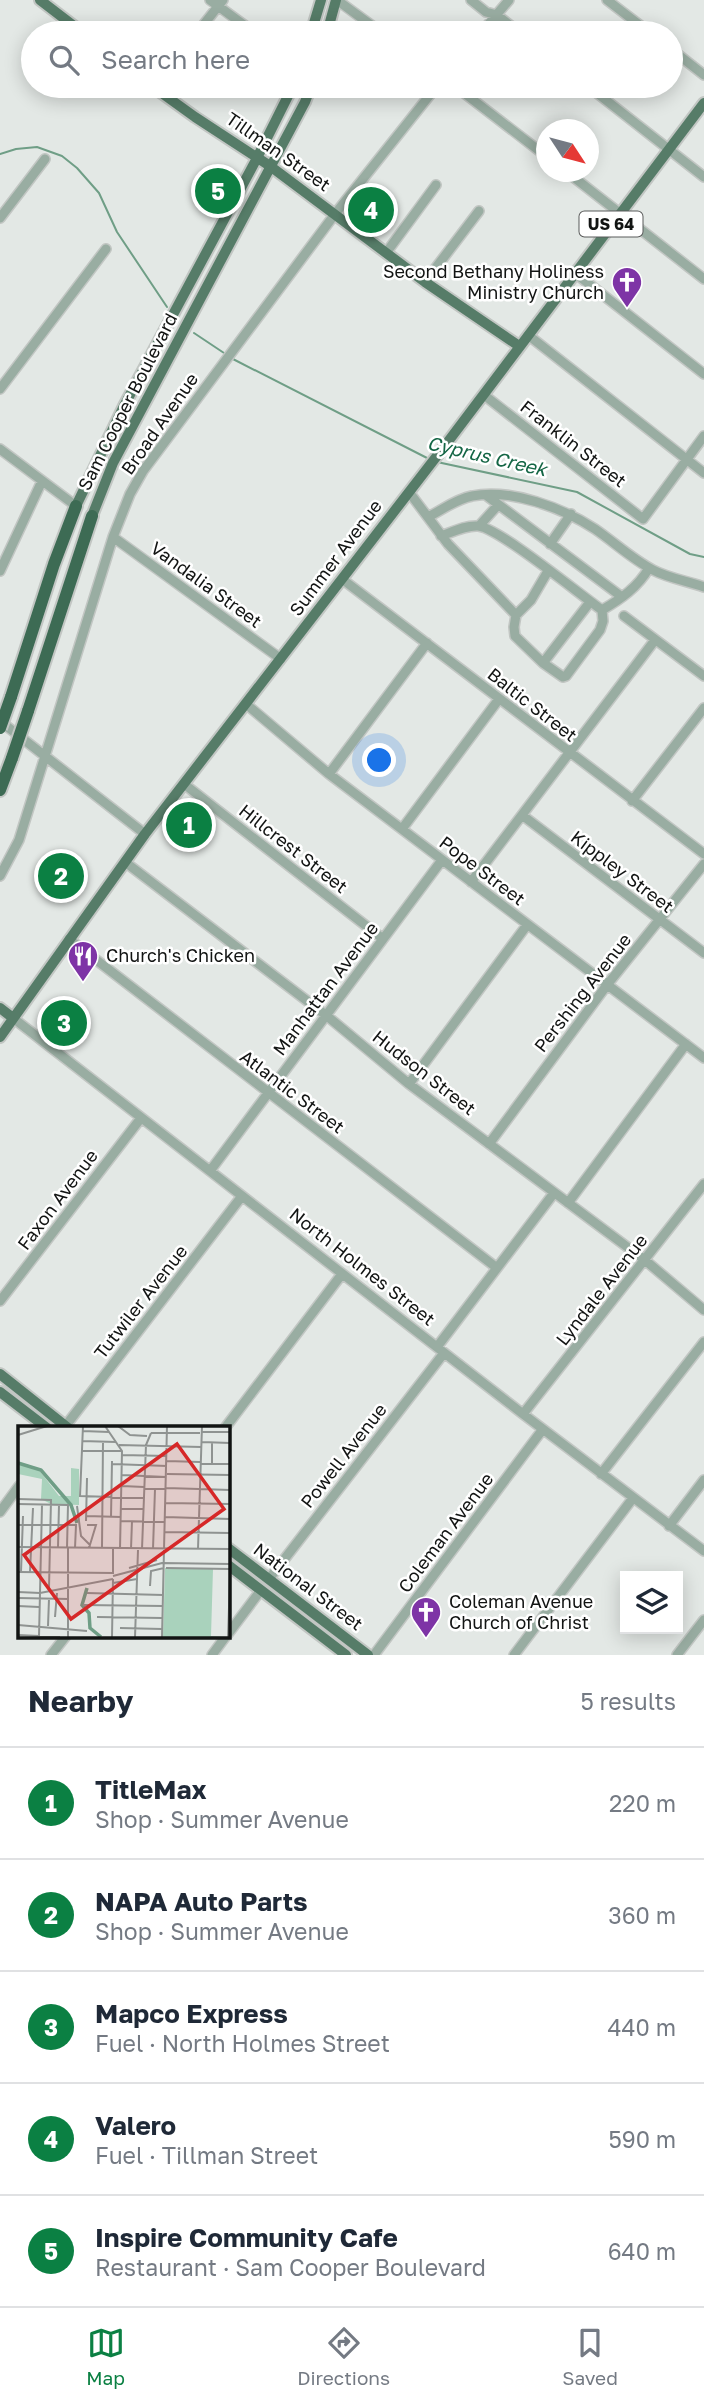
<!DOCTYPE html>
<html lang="en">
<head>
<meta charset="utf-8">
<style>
  body { margin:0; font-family:"Golos Text",sans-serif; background:#f2f2f3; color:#1f2937 }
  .controls { position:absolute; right:21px; bottom:21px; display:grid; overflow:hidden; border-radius:0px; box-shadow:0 4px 18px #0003 }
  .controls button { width:63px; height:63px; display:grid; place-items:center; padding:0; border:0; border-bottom:2px solid #e0e1e3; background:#fff; color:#1f2937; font:35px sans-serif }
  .compass { position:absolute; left:536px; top:119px; width:63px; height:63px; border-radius:50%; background:#fff; box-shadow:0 4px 18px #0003; rotate:126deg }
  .you { position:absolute; left:380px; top:761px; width:24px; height:24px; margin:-18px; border:5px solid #fff; border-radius:50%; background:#1a73e8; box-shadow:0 0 0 10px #1a73e833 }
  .badge { display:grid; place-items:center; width:46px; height:46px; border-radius:50%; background:#0b8043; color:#fff; font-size:23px; font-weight:700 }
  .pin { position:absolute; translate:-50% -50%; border:4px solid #fff; box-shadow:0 2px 7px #0006 }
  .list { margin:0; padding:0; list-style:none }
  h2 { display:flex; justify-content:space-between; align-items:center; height:91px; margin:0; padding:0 28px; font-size:30px }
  h2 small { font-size:23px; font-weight:400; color:#747a83 }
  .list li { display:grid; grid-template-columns:46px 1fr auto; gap:21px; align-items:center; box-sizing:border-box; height:112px; padding:0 28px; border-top:2px solid #e0e1e3 }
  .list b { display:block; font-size:26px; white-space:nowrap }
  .list p { margin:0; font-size:23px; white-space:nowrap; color:#747a83 }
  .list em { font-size:23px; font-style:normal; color:#747a83 }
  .icon { flex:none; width:38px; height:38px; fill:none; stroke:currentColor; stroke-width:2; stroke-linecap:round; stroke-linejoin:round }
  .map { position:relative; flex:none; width:704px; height:1655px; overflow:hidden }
  .search { position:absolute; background:#fff; box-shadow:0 4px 18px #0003; left:21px; right:21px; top:21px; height:77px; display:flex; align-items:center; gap:18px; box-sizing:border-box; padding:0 24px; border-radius:38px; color:#747a83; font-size:26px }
  .sheet { height:651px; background:#fff }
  nav { display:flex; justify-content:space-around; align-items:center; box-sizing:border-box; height:98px; border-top:2px solid #e0e1e3; background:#fff; font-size:19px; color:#747a83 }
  nav a { display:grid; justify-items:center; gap:4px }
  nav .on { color:#0b8043 }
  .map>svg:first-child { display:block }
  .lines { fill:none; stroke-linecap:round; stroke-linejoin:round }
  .stream { stroke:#6f9e86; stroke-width:2 }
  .minor-casing { stroke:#c2c6c3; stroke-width:12 }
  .major-casing { stroke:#c2c6c3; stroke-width:14 }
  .highway-casing { stroke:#c2c6c3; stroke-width:16 }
  .minor { stroke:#99ada2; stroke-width:9 }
  .major { stroke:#567c68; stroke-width:10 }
  .highway { stroke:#3d6b54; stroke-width:12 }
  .highway-bridge-casing { stroke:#c2c6c3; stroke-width:16; stroke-linecap:butt }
  .highway-bridge { stroke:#3d6b54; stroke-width:12 }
  .labels { text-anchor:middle; stroke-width:5; stroke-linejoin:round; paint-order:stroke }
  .shield { fill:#fff; stroke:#595a5a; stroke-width:2 }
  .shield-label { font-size:16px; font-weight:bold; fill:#121413 }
  .street-label { font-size:18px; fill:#121413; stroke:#fff }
  .poi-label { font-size:18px; fill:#121413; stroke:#fff; text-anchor:start }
  .water-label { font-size:19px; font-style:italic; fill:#146645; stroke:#fff }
  .inset-river { fill:none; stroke:#6f9e86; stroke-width:3.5 }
  .inset-road { fill:none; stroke:#8f9391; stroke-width:2 }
  .view { fill:#d62828; fill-opacity:0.15; stroke:#d62828; stroke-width:3.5 }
  .inset-edge { fill:none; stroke:#121413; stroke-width:3.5 }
</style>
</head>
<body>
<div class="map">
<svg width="704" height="1655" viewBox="0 0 704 1655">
  <rect width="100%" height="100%" fill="#e3e8e5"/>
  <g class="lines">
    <path class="stream" d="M 0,154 L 16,149 L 37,147 L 62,156 L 77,168 L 99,193 L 117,232 L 167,307
      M 194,333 L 227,355
      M 231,358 L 429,459
      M 437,462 L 577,492 L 690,554 L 704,557"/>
    <g class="minor-casing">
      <path id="minor" d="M 210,0 L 255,33
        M 337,0 L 382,33
        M 471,0 L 486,12 L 497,15 L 520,33
        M 607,0 L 650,33
        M 197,33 L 223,0
        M 481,33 L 509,0
        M 671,49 L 704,75
        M 455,86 L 546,156
        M 588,86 L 704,177
        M 567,172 L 704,279
        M 0,218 L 45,159
        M 386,253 L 436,185
        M 575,273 L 704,374
        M 425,282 L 479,211
        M 528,335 L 704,473
        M 0,389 L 106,249
        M 484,395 L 643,519 L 704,436
        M 0,449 L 76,506
        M 409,492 L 448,544 L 516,615
        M 487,496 L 622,597
        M 428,517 C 442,510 456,499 472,496 C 510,488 563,508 595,529 C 614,542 632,559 653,570 C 668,578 687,581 704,587
        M 479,526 L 498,505
        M 441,536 C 452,532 466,525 478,526 C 499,528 579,594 602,610
        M 113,537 L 281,659
        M 550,544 L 571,514
        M 0,571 L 42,481
        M 548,571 L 531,600 L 516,615 L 514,627 L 515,636 L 543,663 L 590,602
        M 342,579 L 704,854
        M 602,610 C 621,599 638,587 649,568
        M 624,616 L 704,676
        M 543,663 L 563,677 L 566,676 L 600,630 L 603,621 L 602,610
        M 246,704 L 329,774 L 704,1058
        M 0,721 L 145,834
        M 329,774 L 427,643
        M 184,784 L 383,939
        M 632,801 L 704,708
        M 522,815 L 704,953
        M 402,829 L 499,699
        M 125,862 L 327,1016 L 409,1084 L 646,1261 L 704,1310
        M 0,876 L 19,840 L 113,537 L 130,494 L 143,471 L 335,214 L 437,86
        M 471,882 L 655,640
        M 69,939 L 497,1268
        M 13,1018 L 523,1414 L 704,1551
        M 409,1084 L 527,925
        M 489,1144 L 607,985 L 704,864
        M 210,1171 L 442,860
        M 568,1203 L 686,1044
        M 0,1301 L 141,1118
        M 437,1347 L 554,1193
        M 523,1414 L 704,1184
        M 64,1428 L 242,1196
        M 225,1428 L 342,1274
        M 601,1474 L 704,1342
        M 0,1512 L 19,1486
        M 669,1526 L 704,1480
        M 269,1579 L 444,1353
        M 228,1634 L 261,1590
        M 51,1655 L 66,1636
        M 212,1655 L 226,1636
        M 374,1655 L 543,1429
        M 514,1655 L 633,1498
        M 677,1655 L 704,1620"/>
    </g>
    <g class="major-casing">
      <path id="major" d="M 40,0 L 83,33
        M 311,33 L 321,0
        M 327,33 L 336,0
        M 152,86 L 195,117 L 270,166 L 425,282 L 519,346
        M 76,506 L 124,406 L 257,158 L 293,86
        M 92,516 L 113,463 L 305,102 L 311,86
        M 0,1008 L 13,1018
        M 0,1037 L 145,834 L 450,439 L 704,103
        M 0,1374 L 68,1428
        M 0,1392 L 47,1428
        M 228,1548 L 368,1655
        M 228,1565 L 346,1655"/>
    </g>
    <g class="highway-casing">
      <path id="highway" d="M 11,697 L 54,564 L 76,506
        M 28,711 L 92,516
        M 0,790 L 12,758"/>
    </g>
    <use href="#minor" class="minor"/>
    <use href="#major" class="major"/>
    <use href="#highway" class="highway"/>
    <g class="highway-bridge-casing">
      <path id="highway-bridge" d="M 0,728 L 11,697
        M 12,758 L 28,711"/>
    </g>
    <use href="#highway-bridge" class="highway-bridge"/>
  </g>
  <defs>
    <g id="church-pin" transform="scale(1.575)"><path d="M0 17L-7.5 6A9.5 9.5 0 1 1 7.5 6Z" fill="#7e34a6" stroke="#fff"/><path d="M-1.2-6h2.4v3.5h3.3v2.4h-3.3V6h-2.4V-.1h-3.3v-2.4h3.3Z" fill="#fff"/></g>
    <g id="restaurant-pin" transform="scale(1.575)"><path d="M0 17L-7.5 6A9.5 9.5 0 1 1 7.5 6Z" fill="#7e34a6" stroke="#fff"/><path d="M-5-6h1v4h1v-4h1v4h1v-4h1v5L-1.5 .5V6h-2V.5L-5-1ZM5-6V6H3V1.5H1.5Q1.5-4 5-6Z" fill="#fff"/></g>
  </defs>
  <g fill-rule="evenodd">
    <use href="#church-pin" x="627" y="282"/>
    <use href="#restaurant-pin" x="83" y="956"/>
    <use href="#church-pin" x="426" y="1612"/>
  </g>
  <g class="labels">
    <rect class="shield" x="579.5" y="211.5" width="63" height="25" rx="5"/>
    <g class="shield-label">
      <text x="611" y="230">US 64</text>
    </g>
    <g class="street-label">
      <text transform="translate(278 152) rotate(35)" y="6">Tillman Street</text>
      <text transform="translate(128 402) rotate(-63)" y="6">Sam Cooper Boulevard</text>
      <text transform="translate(160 424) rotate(-55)" y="6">Broad Avenue</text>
      <text transform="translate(573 444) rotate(38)" y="6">Franklin Street</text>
      <text transform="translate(336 558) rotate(-53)" y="6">Summer Avenue</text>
      <text transform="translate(206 585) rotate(36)" y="6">Vandalia Street</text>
      <text transform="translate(532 705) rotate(38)" y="6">Baltic Street</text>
      <text transform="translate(293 849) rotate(38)" y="6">Hillcrest Street</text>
      <text transform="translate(482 871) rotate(37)" y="6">Pope Street</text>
      <text transform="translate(622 872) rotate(37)" y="6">Kippley Street</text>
      <text transform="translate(326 989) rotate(-53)" y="6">Manhattan Avenue</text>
      <text transform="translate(583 993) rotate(-52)" y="6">Pershing Avenue</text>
      <text transform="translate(424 1073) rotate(38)" y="6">Hudson Street</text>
      <text transform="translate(292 1092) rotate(37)" y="6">Atlantic Street</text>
      <text transform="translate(58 1200) rotate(-53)" y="6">Faxon Avenue</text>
      <text transform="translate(362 1267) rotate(38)" y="6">North Holmes Street</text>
      <text transform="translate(602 1290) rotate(-52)" y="6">Lyndale Avenue</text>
      <text transform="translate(141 1302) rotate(-52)" y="6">Tutwiler Avenue</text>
      <text transform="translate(344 1456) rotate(-52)" y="6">Powell Avenue</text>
      <text transform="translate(446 1533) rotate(-53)" y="6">Coleman Avenue</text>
      <text transform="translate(308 1587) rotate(37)" y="6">National Street</text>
    </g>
    <g class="poi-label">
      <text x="604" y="278" text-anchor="end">Second Bethany Holiness<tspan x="604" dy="21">Ministry Church</tspan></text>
      <text x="106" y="962">Church's Chicken</text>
      <text x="449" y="1608">Coleman Avenue<tspan x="449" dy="21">Church of Christ</tspan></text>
    </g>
    <g class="water-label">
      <text transform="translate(487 456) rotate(13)" y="7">Cyprus Creek</text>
    </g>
  </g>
  <g transform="translate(18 1426)">
    <rect width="212" height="212" fill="#e3e8e5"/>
    <path d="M 0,38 L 21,44 L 41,70 L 53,70 L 53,42 L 61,43 L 61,79 L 33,78 L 23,73 L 24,53 L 0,48 ZM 147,142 L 195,143 L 193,210 L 209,211 L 145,211 Z" fill="#a9d2bc"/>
    <path class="inset-river" d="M 0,37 L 23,44 L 53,79 L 59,97M 69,162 L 64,179 L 71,187 L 72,202 L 83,211"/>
    <path class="inset-road" d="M 65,0 L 62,70 L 126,72M 87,0 L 104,25 L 102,123M 100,0 L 112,9 L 129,10M 65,5 L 91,6M 184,6 L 212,6M 133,7 L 182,7M 0,9 L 29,0M 64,15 L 98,16M 184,16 L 212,17M 101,19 L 183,21M 64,25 L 104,25M 104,29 L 149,30M 149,35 L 182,36M 94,38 L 149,40M 183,38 L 212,38M 194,38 L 194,16M 149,48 L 212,49M 104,49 L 148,51M 104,60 L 126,61M 148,62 L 181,63M 126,63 L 148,63M 182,63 L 212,64M 0,73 L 33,74 L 31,162M 148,77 L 212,78M 0,78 L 50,79 L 49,122M 59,80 L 63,110 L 72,119M 103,83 L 126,83M 68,90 L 103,91M 93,91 L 94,35M 147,91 L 212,93M 68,95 L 69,52M 103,95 L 147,96M 0,99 L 58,99 L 57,122M 69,99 L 78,99 L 71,122M 147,106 L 212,107M 0,121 L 212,123M 40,121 L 41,79M 84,122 L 85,15M 113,123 L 114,95M 124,123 L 128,19 L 133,7M 135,123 L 137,63M 146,123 L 149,0M 180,123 L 184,0M 111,142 L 139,134M 148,142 L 212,143M 0,146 L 96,147M 3,146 L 5,90M 12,146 L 15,82M 95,147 L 95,123M 95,150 L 144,137 L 212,138M 95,157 L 119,153M 132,160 L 133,145 L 146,142M 0,166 L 22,167 L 95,153M 69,167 L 145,169M 0,172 L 51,173M 65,179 L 145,180M 0,180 L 21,181M 37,191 L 39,167M 79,191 L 144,192M 0,199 L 69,205M 30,200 L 31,173M 102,202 L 144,203M 0,209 L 42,211M 21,211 L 24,79M 50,211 L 50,122M 94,211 L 95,153M 117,211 L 120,124M 144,211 L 146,124M 210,211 L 212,152"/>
    <path class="view" d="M 159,18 L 206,83 L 53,193 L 6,129 Z"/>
    <rect width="212" height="212" class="inset-edge"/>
  </g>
</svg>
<div class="controls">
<button><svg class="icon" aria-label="layers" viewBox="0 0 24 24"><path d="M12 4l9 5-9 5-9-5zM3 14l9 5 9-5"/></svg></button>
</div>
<svg class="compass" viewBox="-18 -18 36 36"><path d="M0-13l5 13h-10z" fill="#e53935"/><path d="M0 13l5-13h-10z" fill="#747a83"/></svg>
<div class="you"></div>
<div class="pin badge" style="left:189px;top:825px">1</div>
<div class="pin badge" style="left:61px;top:876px">2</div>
<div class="pin badge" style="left:64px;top:1023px">3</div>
<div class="pin badge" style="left:371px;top:210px">4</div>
<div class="pin badge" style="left:218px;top:191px">5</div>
<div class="search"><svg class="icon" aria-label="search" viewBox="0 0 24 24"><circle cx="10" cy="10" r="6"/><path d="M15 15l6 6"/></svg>Search here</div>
</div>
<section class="sheet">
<h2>Nearby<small>5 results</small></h2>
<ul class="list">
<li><span class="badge">1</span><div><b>TitleMax</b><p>Shop · Summer Avenue</p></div><em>220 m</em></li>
<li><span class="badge">2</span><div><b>NAPA Auto Parts</b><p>Shop · Summer Avenue</p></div><em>360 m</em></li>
<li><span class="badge">3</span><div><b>Mapco Express</b><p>Fuel · North Holmes Street</p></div><em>440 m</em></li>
<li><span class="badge">4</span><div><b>Valero</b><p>Fuel · Tillman Street</p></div><em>590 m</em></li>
<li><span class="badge">5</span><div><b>Inspire Community Cafe</b><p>Restaurant · Sam Cooper Boulevard</p></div><em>640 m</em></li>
</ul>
</section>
<nav>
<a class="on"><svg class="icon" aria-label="map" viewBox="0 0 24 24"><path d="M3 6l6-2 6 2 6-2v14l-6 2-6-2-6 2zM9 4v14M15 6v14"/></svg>Map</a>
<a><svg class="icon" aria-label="directions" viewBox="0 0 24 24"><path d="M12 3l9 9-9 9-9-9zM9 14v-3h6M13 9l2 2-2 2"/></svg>Directions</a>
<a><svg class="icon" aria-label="saved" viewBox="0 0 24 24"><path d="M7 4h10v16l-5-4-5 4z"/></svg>Saved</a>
</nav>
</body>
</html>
